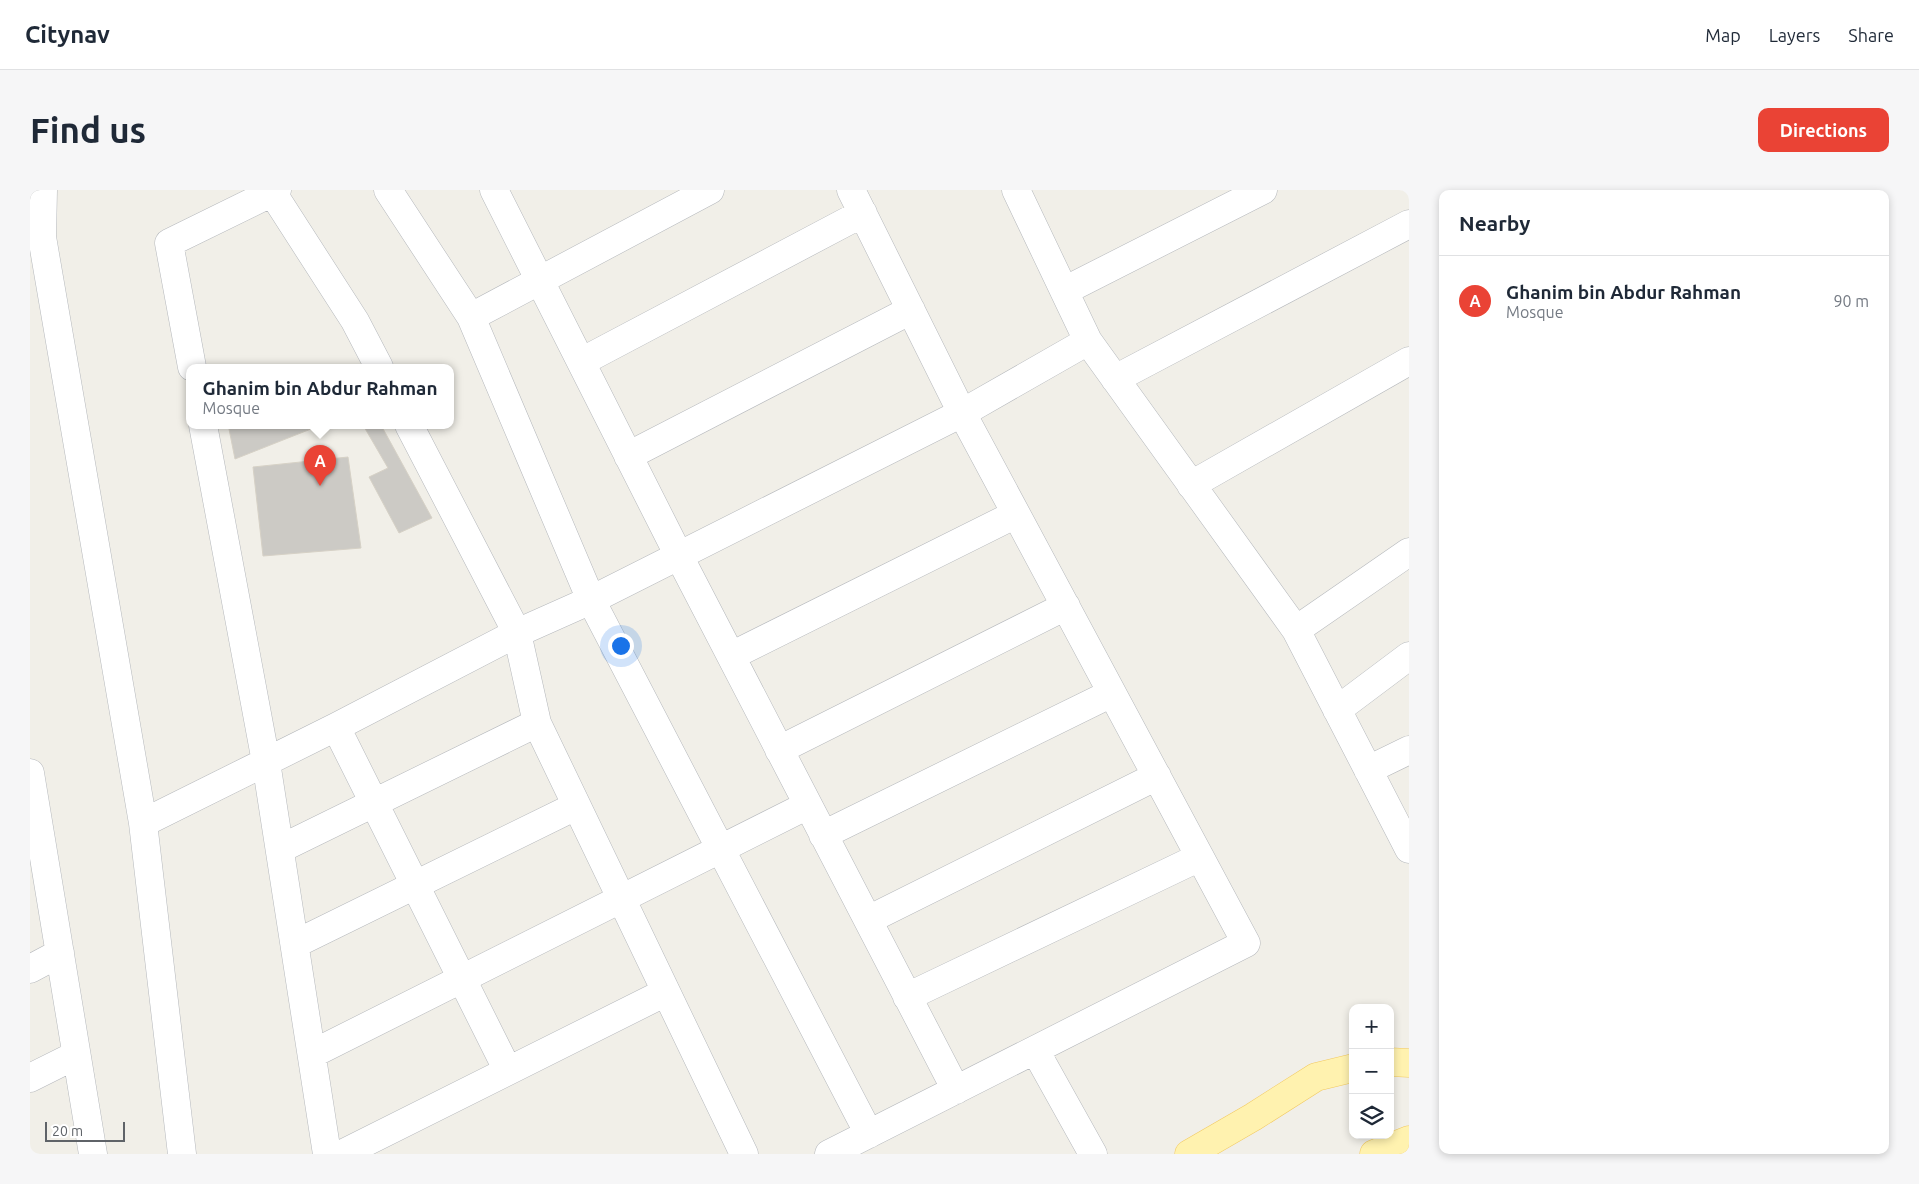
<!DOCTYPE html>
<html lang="en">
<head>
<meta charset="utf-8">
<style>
  body { margin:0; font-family:Ubuntu,sans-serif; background:#f6f6f7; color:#1f2937 }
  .controls { position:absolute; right:15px; bottom:15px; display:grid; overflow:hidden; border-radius:10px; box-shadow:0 2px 8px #0003 }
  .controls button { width:45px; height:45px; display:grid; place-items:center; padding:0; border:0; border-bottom:1px solid #e0e1e3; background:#fff; color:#1f2937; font:25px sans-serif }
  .scale { position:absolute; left:15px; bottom:12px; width:80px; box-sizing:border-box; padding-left:5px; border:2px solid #5f6368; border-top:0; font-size:14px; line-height:18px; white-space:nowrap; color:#5f6368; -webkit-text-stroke:4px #fff; paint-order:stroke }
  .you { position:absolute; left:590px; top:455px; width:18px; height:18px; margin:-12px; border:4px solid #fff; border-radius:50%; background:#1a73e8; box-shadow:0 0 0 8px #1a73e833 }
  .badge { display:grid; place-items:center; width:32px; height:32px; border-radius:50%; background:#ea4335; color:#fff; font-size:16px; font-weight:700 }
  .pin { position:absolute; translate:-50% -41px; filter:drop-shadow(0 1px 2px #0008) }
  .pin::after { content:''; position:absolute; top:26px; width:18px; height:15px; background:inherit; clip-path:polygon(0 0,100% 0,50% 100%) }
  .popup { position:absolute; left:156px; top:174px; width:268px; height:65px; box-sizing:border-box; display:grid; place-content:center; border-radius:10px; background:#fff; filter:drop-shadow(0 1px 4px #0005); font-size:16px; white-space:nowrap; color:#747a83 }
  .popup b { font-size:19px; color:#1f2937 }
  .popup::after { content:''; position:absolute; left:50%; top:100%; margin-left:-10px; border:10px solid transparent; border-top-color:#fff }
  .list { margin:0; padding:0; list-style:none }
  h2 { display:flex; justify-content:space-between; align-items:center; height:65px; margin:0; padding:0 20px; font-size:21px }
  h2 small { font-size:16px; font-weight:400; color:#747a83 }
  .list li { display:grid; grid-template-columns:32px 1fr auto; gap:15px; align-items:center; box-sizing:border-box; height:90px; padding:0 20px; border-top:1px solid #e0e1e3 }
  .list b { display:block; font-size:19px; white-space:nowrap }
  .list p { margin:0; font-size:16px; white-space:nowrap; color:#747a83 }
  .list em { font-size:16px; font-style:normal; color:#747a83 }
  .icon { flex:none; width:28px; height:28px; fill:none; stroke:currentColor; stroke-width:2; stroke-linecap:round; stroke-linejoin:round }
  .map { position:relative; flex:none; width:1379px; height:964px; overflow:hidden; border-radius:10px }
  header { display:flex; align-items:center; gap:30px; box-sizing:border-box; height:70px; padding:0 25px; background:#fff; border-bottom:1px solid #e0e1e3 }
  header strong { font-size:24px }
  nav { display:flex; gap:28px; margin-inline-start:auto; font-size:18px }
  .intro { display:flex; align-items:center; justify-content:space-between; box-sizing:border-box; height:120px; padding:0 30px }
  h1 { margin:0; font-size:35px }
  .button { padding:12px 22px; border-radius:10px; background:#ea4335; color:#fff; font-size:18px; font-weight:700 }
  main { display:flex; gap:30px; padding:0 30px }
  aside { flex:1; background:#fff; border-radius:10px; box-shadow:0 2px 8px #0003 }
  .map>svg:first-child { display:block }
  .building { fill:#cccac5; stroke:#d6d1c6 }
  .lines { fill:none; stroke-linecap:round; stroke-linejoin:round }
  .minor-casing { stroke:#b5b8bc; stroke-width:29 }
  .major-casing { stroke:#f2c960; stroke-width:29 }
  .minor { stroke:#fff; stroke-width:28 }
  .major { stroke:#fff2af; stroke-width:28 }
</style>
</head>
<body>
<header>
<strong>Citynav</strong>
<nav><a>Map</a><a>Layers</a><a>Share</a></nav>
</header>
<div class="intro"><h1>Find us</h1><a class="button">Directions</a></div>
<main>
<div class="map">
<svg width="1379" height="964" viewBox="0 0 1379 964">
  <rect width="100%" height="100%" fill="#f1efe8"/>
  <path class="building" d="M 213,235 L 291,235 L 205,269 L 199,239 Z
    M 333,235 L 351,235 L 402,328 L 369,343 L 339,287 L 358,278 Z
    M 318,267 L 331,358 L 233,366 L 223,277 Z"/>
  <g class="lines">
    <g class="minor-casing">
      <path id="minor" d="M 13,0 L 12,47 L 113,633 L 152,964
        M 358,0 L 441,127 L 561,410 L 839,944
        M 464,0 L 649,366 L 926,900
        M 986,0 L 1058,151 L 1266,440 L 1379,659
        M 242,2 L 325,131 L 349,177
        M 1034,101 L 1233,0
        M 441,127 L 680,0
        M 551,172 L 833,23
        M 162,177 L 139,53 L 247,0
        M 1085,189 L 1379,34
        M 173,235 L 236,572 L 297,964
        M 379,235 L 487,443 L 507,533 L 714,964
        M 598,266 L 881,120
        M 1161,295 L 1379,171
        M 1266,440 L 1379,362
        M 701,466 L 986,324
        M 1307,520 L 1379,466
        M 306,537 L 478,881
        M 749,560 L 1036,416
        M 1338,580 L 1379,560
        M 0,583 L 63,964
        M 113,633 L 306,537 L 487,443 L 561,410 L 932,223 L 1058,151
        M 793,645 L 1082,503
        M 250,659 L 507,533
        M 838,730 L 1127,586
        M 265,754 L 546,616
        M 0,779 L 30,763
        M 877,807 L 1170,667
        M 1005,860 L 1063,964
        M 282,864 L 778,615
        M 0,888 L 46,865
        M 312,964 L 636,802
        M 799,964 L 1216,753 L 932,223 L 821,0"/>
    </g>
    <g class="major-casing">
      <path id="major" d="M 1360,872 L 1379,873
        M 1159,964 L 1223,927 L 1286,887 L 1323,878
        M 1344,964 L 1379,950"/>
    </g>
    <use href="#minor" class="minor"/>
    <use href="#major" class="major"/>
  </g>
</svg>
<div class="controls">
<button>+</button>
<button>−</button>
<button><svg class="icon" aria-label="layers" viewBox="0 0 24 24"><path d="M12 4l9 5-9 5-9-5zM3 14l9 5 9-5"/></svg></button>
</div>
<div class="scale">20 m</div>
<div class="you"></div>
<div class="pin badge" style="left:290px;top:296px">A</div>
<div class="popup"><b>Ghanim bin Abdur Rahman</b>Mosque</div>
</div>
<aside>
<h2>Nearby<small></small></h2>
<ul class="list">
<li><span class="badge">A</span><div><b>Ghanim bin Abdur Rahman</b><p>Mosque</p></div><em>90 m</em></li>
</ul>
</aside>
</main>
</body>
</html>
